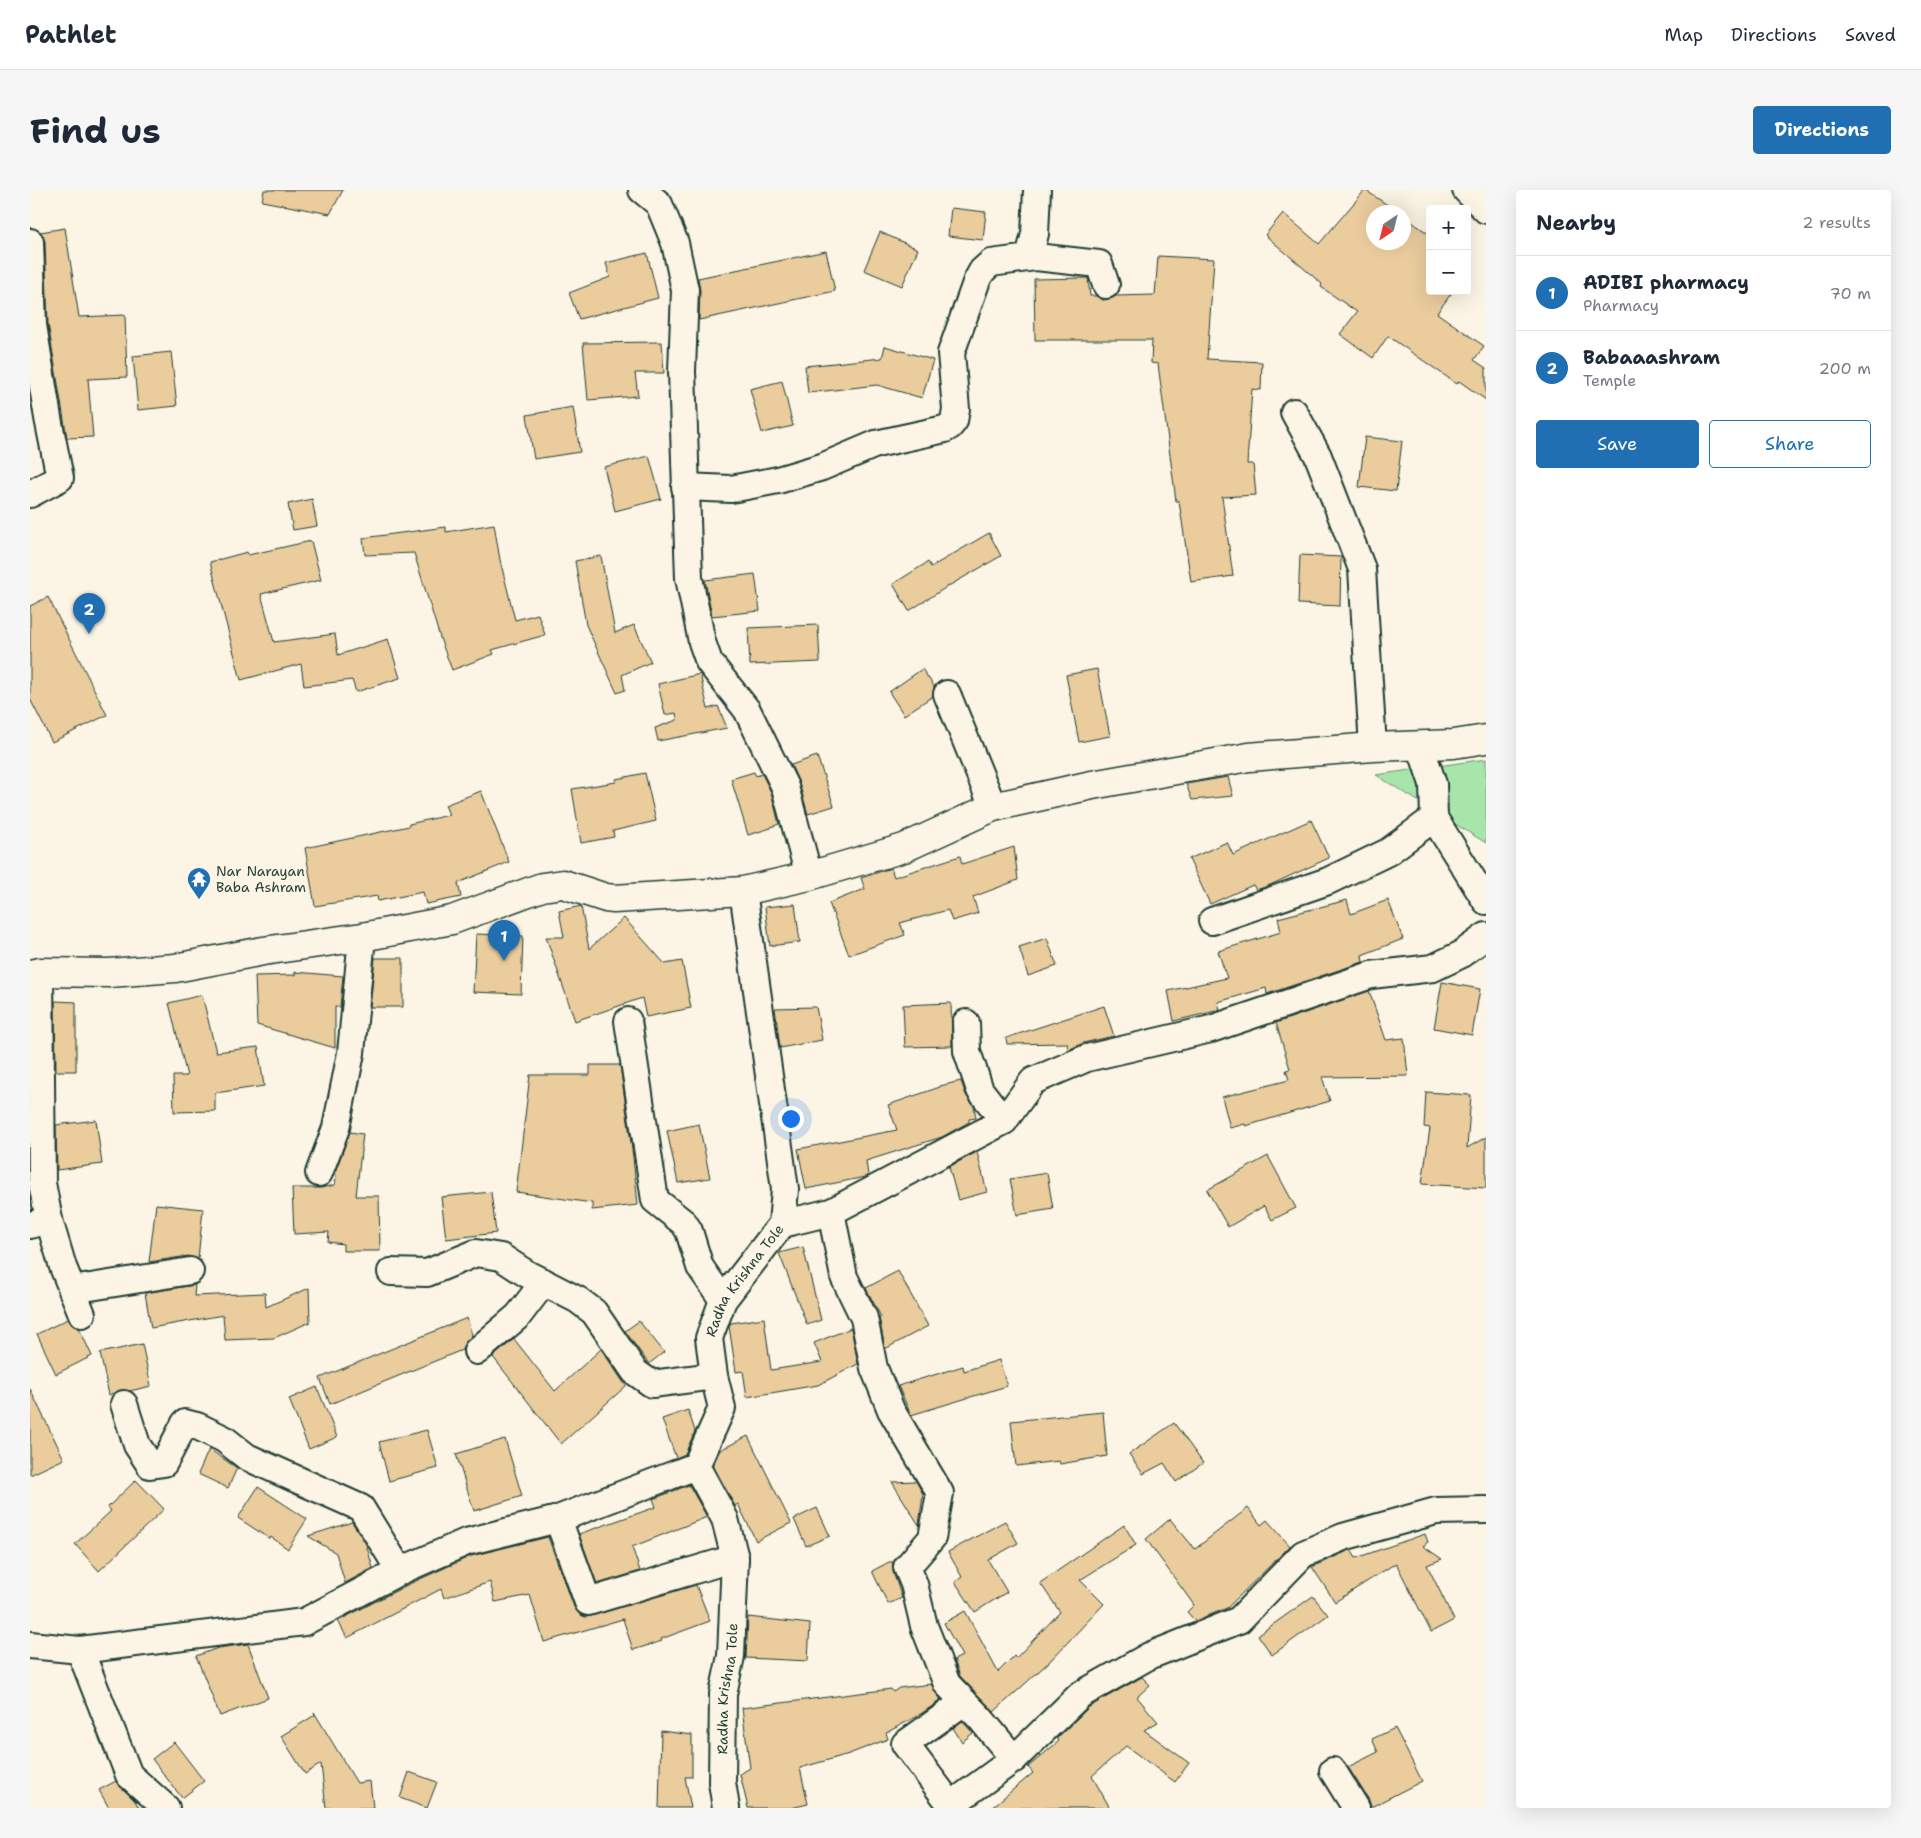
<!DOCTYPE html>
<html lang="en">
<head>
<meta charset="utf-8">
<style>
  body { margin:0; font-family:"Shantell Sans",sans-serif; background:#f6f6f7; color:#1f2937 }
  .controls { position:absolute; right:15px; top:15px; display:grid; overflow:hidden; border-radius:5px; box-shadow:0 5px 20px #0002 }
  .controls button { width:45px; height:45px; display:grid; place-items:center; padding:0; border:0; border-bottom:1px solid #e0e1e3; background:#fff; color:#1f2937; font:25px sans-serif }
  .compass { position:absolute; left:1336px; top:15px; width:45px; height:45px; border-radius:50%; background:#fff; box-shadow:0 5px 20px #0002; rotate:215deg }
  .you { position:absolute; left:760px; top:928px; width:18px; height:18px; margin:-12px; border:4px solid #fff; border-radius:50%; background:#1a73e8; box-shadow:0 0 0 8px #1a73e833 }
  .badge { display:grid; place-items:center; width:32px; height:32px; border-radius:50%; background:#1f6fb2; color:#fff; font-size:16px; font-weight:700 }
  .pin { position:absolute; translate:-50% -41px; filter:drop-shadow(0 1px 2px #0008) }
  .pin::after { content:''; position:absolute; top:26px; width:18px; height:15px; background:inherit; clip-path:polygon(0 0,100% 0,50% 100%) }
  .list { margin:0; padding:0; list-style:none }
  h2 { display:flex; justify-content:space-between; align-items:center; height:65px; margin:0; padding:0 20px; font-size:21px }
  h2 small { font-size:16px; font-weight:400; color:#747a83 }
  .list li { display:grid; grid-template-columns:32px 1fr auto; gap:15px; align-items:center; box-sizing:border-box; height:75px; padding:0 20px; border-top:1px solid #e0e1e3 }
  .list b { display:block; font-size:19px; white-space:nowrap }
  .list p { margin:0; font-size:16px; white-space:nowrap; color:#747a83 }
  .list em { font-size:16px; font-style:normal; color:#747a83 }
  .actions { display:flex; gap:10px; padding:15px 20px }
  .actions a { flex:1; padding:11px 0; border:1px solid #1f6fb2; border-radius:5px; text-align:center; font-size:18px; color:#1f6fb2 }
  .actions .main { background:#1f6fb2; color:#fff }
  .map { position:relative; flex:none; width:1456px; height:1618px; overflow:hidden; border-radius:5px }
  header { display:flex; align-items:center; gap:30px; box-sizing:border-box; height:70px; padding:0 25px; background:#fff; border-bottom:1px solid #e0e1e3 }
  header strong { font-size:24px }
  nav { display:flex; gap:28px; margin-inline-start:auto; font-size:18px }
  .intro { display:flex; align-items:center; justify-content:space-between; box-sizing:border-box; height:120px; padding:0 30px }
  h1 { margin:0; font-size:35px }
  .button { padding:12px 22px; border-radius:5px; background:#1f6fb2; color:#fff; font-size:18px; font-weight:700 }
  main { display:flex; gap:30px; padding:0 30px }
  aside { flex:1; background:#fff; border-radius:5px; box-shadow:0 5px 20px #0002 }
  .map>svg:first-child { display:block }
  .green { fill:#a8e5ab; stroke:#649170 }
  .building { fill:#eacc9d; stroke:#1f3d34 }
  .lines { fill:none; stroke-linecap:round; stroke-linejoin:round }
  .minor-casing { stroke:#1f3d34; stroke-width:30 }
  .tertiary-casing { stroke:#1f3d34; stroke-width:31 }
  .minor { stroke:#fcf5e5; stroke-width:26 }
  .tertiary { stroke:#fcf5e5; stroke-width:28 }
  .labels { text-anchor:middle; stroke-width:4; stroke-linejoin:round; paint-order:stroke }
  .poi-label { font-size:14px; fill:#1f3d34; stroke:#fcf5e5; text-anchor:start }
  .street-label { font-size:14px; fill:#1f3d34; stroke:#fcf5e5 }
</style>
</head>
<body>
<header>
<strong>Pathlet</strong>
<nav><a>Map</a><a>Directions</a><a>Saved</a></nav>
</header>
<div class="intro"><h1>Find us</h1><a class="button">Directions</a></div>
<main>
<div class="map">
<svg width="1456" height="1618" viewBox="0 0 1456 1618">
  <rect width="100%" height="100%" fill="#fcf5e5"/>
  <filter id="ink" filterUnits="userSpaceOnUse"><feTurbulence type="fractalNoise" baseFrequency=".02" numOctaves="2"/><feDisplacementMap in="SourceGraphic" scale="10" xChannelSelector="R" yChannelSelector="G"/><feConvolveMatrix kernelMatrix="1 2 1 2 8 2 1 2 1" color-interpolation-filters="sRGB"/></filter>
  <g filter="url(#ink)">
    <path class="green" d="M 1456,569 L 1456,653 L 1346,585 Z"/>
    <path class="building" d="M 234,0 L 313,0 L 300,24 L 232,11 Z
      M 1335,0 L 1368,22 L 1344,22 L 1344,52 L 1374,52 L 1374,26 L 1400,45 L 1400,101 L 1423,101 L 1407,123 L 1454,156 L 1444,170 L 1456,178 L 1456,210 L 1429,191 L 1427,194 L 1358,146 L 1343,168 L 1310,144 L 1327,122 L 1291,97 L 1292,94 L 1235,45 L 1253,23 L 1289,54 Z
      M 921,18 L 956,22 L 953,50 L 918,46 Z
      M 35,38 L 49,127 L 95,125 L 97,187 L 58,189 L 63,247 L 37,248 L 18,134 L 15,51 L 10,42 Z
      M 850,42 L 888,59 L 872,96 L 834,80 Z
      M 796,61 L 805,101 L 669,130 L 670,100 L 668,88 Z
      M 617,63 L 628,108 L 549,129 L 539,103 L 580,87 L 576,73 Z
      M 1128,66 L 1184,69 L 1177,169 L 1232,172 L 1231,200 L 1222,199 L 1217,274 L 1223,274 L 1226,305 L 1192,307 L 1203,386 L 1161,392 L 1149,311 L 1146,311 L 1128,174 L 1121,173 L 1122,150 L 1005,150 L 1004,89 L 1058,88 L 1060,106 L 1066,106 L 1073,110 L 1080,109 L 1086,106 L 1125,105 Z
      M 632,152 L 634,183 L 605,183 L 608,206 L 558,210 L 553,153 Z
      M 855,156 L 903,170 L 892,208 L 847,195 L 778,203 L 775,176 L 852,168 Z
      M 141,162 L 147,216 L 108,220 L 103,166 Z
      M 752,191 L 763,236 L 732,243 L 720,199 Z
      M 543,217 L 550,262 L 504,269 L 497,225 Z
      M 1335,247 L 1372,251 L 1366,301 L 1329,297 Z
      M 619,266 L 631,309 L 585,321 L 574,277 Z
      M 282,309 L 287,336 L 263,340 L 258,314 Z
      M 464,334 L 470,370 L 485,430 L 508,424 L 515,445 L 462,460 L 464,464 L 422,480 L 411,451 L 384,363 L 335,365 L 333,348 L 416,337 L 416,342 Z
      M 959,343 L 971,366 L 915,398 L 879,421 L 863,394 L 898,372 L 901,377 Z
      M 281,351 L 291,390 L 231,404 L 244,452 L 305,444 L 308,465 L 358,449 L 370,488 L 326,502 L 322,490 L 274,496 L 271,474 L 211,490 L 180,372 L 217,362 L 218,365 Z
      M 1270,365 L 1311,367 L 1310,416 L 1268,414 Z
      M 571,366 L 585,443 L 604,435 L 621,472 L 592,485 L 595,500 L 587,503 L 556,435 L 545,371 Z
      M 725,384 L 730,421 L 682,426 L 675,390 Z
      M 18,407 L 77,525 L 22,552 L 0,509 L 0,416 Z
      M 788,435 L 790,472 L 720,475 L 718,438 Z
      M 892,479 L 904,496 L 903,506 L 874,525 L 859,502 Z
      M 1067,479 L 1080,546 L 1049,552 L 1036,485 Z
      M 670,484 L 678,519 L 688,516 L 697,538 L 628,551 L 625,538 L 647,530 L 646,523 L 635,525 L 628,494 Z
      M 787,566 L 804,616 L 778,624 L 769,593 L 761,575 Z
      M 724,582 L 726,586 L 732,584 L 741,602 L 749,634 L 741,637 L 741,638 L 718,645 L 701,589 Z
      M 615,583 L 626,631 L 583,641 L 584,647 L 551,653 L 542,599 L 586,592 L 586,589 Z
      M 1198,587 L 1203,606 L 1162,610 L 1156,594 Z
      M 451,601 L 479,672 L 428,693 L 431,707 L 396,714 L 393,702 L 348,711 L 347,706 L 285,716 L 275,658 L 379,636 L 379,634 L 419,625 L 415,615 Z
      M 1281,630 L 1299,668 L 1238,696 L 1226,700 L 1223,695 L 1180,714 L 1159,669 L 1197,652 L 1203,665 Z
      M 984,657 L 988,690 L 943,707 L 948,723 L 922,731 L 918,720 L 870,733 L 875,745 L 819,765 L 799,713 L 835,699 L 831,688 L 861,678 L 864,687 L 930,666 L 932,674 Z
      M 1317,710 L 1321,724 L 1358,710 L 1373,749 L 1332,765 L 1333,772 L 1237,804 L 1236,798 L 1188,812 L 1190,820 L 1144,831 L 1138,801 L 1197,788 L 1188,761 L 1251,742 L 1248,728 Z
      M 765,714 L 770,752 L 740,756 L 735,717 Z
      M 551,716 L 559,759 L 594,728 L 635,774 L 652,771 L 661,818 L 616,827 L 612,808 L 545,831 L 516,747 L 534,747 L 529,721 Z
      M 446,744 L 493,746 L 491,804 L 443,802 Z
      M 1017,748 L 1027,776 L 998,786 L 989,757 Z
      M 345,768 L 373,768 L 373,817 L 340,817 Z
      M 265,782 L 313,786 L 310,817 L 305,817 L 305,858 L 227,835 L 225,786 L 265,785 Z
      M 1412,792 L 1450,799 L 1442,845 L 1404,838 Z
      M 1339,801 L 1356,850 L 1374,848 L 1378,886 L 1292,887 L 1300,911 L 1216,936 L 1215,934 L 1200,938 L 1192,907 L 1259,890 L 1256,880 L 1260,879 L 1246,833 Z
      M 172,805 L 186,862 L 228,857 L 234,896 L 185,903 L 185,921 L 144,922 L 143,886 L 157,886 L 139,813 Z
      M 25,811 L 46,812 L 46,881 L 26,881 Z
      M 921,813 L 922,856 L 875,857 L 873,815 Z
      M 1074,816 L 1084,846 L 1053,853 L 1038,860 L 1037,853 L 977,854 L 976,848 Z
      M 786,817 L 792,850 L 750,858 L 745,818 Z
      M 560,875 L 590,875 L 603,967 L 608,1015 L 562,1020 L 562,1013 L 486,1002 L 500,885 L 560,885 Z
      M 931,891 L 936,905 L 944,916 L 946,928 L 939,929 L 939,932 L 912,947 L 836,971 L 838,985 L 835,987 L 776,999 L 768,959 L 867,940 L 858,915 L 910,897 L 910,896 Z
      M 1396,902 L 1441,905 L 1437,958 L 1456,947 L 1456,998 L 1392,994 L 1400,938 L 1394,937 Z
      M 66,930 L 72,974 L 27,980 L 26,935 Z
      M 669,934 L 680,988 L 648,993 L 637,941 Z
      M 320,942 L 333,944 L 326,1006 L 349,1006 L 350,1061 L 313,1061 L 313,1054 L 298,1052 L 299,1042 L 264,1044 L 262,998 L 291,998 L 305,995 L 307,977 Z
      M 947,962 L 957,1002 L 928,1010 L 919,977 Z
      M 1238,966 L 1266,1018 L 1242,1030 L 1234,1016 L 1198,1037 L 1177,1000 Z
      M 1017,983 L 1023,1019 L 987,1025 L 980,989 Z
      M 461,1002 L 466,1043 L 416,1049 L 411,1007 Z
      M 126,1014 L 173,1019 L 168,1069 L 158,1066 L 119,1072 Z
      M 773,1057 L 791,1130 L 777,1135 L 749,1063 Z
      M 868,1081 L 898,1136 L 855,1159 L 849,1127 L 851,1127 L 836,1098 Z
      M 165,1095 L 164,1106 L 235,1103 L 236,1117 L 279,1098 L 280,1132 L 244,1148 L 195,1150 L 193,1125 L 121,1138 L 115,1103 Z
      M 437,1128 L 442,1145 L 433,1156 L 432,1160 L 300,1214 L 290,1188 Z
      M 734,1128 L 741,1180 L 792,1172 L 784,1153 L 821,1138 L 828,1174 L 788,1195 L 717,1207 L 713,1181 L 706,1182 L 699,1136 L 701,1133 Z
      M 38,1129 L 42,1135 L 49,1138 L 62,1166 L 26,1184 L 7,1144 Z
      M 609,1131 L 634,1162 L 619,1174 L 595,1141 Z
      M 484,1149 L 525,1201 L 571,1159 L 596,1196 L 531,1254 L 463,1167 Z
      M 112,1154 L 121,1196 L 100,1201 L 90,1200 L 79,1205 L 70,1163 Z
      M 969,1170 L 977,1196 L 881,1225 L 868,1196 L 933,1176 L 934,1181 Z
      M 287,1197 L 307,1247 L 279,1259 L 259,1209 Z
      M 0,1199 L 34,1269 L 0,1285 Z
      M 658,1220 L 665,1241 L 655,1264 L 646,1268 L 632,1229 Z
      M 1073,1222 L 1077,1266 L 1030,1274 L 1029,1271 L 986,1276 L 981,1231 Z
      M 1144,1233 L 1173,1273 L 1146,1292 L 1134,1273 L 1113,1284 L 1099,1264 Z
      M 397,1240 L 408,1278 L 359,1291 L 349,1252 Z
      M 718,1246 L 761,1333 L 726,1351 L 708,1314 L 705,1316 L 683,1275 L 690,1260 Z
      M 475,1249 L 492,1306 L 444,1321 L 426,1264 Z
      M 179,1259 L 207,1278 L 198,1298 L 168,1284 Z
      M 106,1290 L 134,1319 L 69,1381 L 45,1354 L 81,1321 L 78,1317 Z
      M 886,1291 L 893,1304 L 889,1335 L 862,1292 Z
      M 659,1295 L 677,1327 L 602,1357 L 610,1381 L 567,1394 L 549,1344 L 626,1317 L 623,1309 Z
      M 228,1297 L 277,1329 L 258,1359 L 241,1347 L 240,1349 L 208,1328 Z
      M 787,1318 L 800,1346 L 776,1356 L 764,1329 Z
      M 1218,1318 L 1231,1335 L 1237,1330 L 1260,1356 L 1197,1418 L 1165,1431 L 1157,1422 L 1164,1415 L 1116,1349 L 1140,1329 L 1165,1359 Z
      M 975,1331 L 988,1353 L 958,1370 L 977,1402 L 945,1422 L 925,1392 L 932,1387 L 918,1362 Z
      M 322,1332 L 336,1354 L 343,1378 L 315,1393 L 306,1363 L 278,1346 Z
      M 1094,1335 L 1106,1355 L 1050,1390 L 1074,1414 L 1019,1472 L 964,1522 L 930,1486 L 924,1470 L 932,1466 L 914,1433 L 935,1421 L 968,1482 L 984,1466 L 986,1468 L 1030,1422 L 1010,1393 Z
      M 1395,1344 L 1398,1352 L 1393,1356 L 1412,1369 L 1397,1375 L 1424,1430 L 1401,1442 L 1366,1373 L 1305,1412 L 1282,1377 L 1318,1361 L 1321,1360 L 1326,1368 Z
      M 518,1347 L 544,1417 L 549,1424 L 555,1427 L 562,1426 L 666,1395 L 680,1431 L 631,1449 L 632,1451 L 603,1460 L 593,1429 L 514,1452 L 500,1405 L 465,1412 L 460,1392 L 414,1408 L 411,1399 L 317,1448 L 308,1431 L 377,1395 L 441,1366 Z
      M 859,1372 L 863,1372 L 863,1382 L 872,1408 L 858,1414 L 842,1381 Z
      M 1283,1406 L 1298,1425 L 1242,1465 L 1228,1445 Z
      M 718,1427 L 780,1434 L 778,1471 L 716,1468 Z
      M 218,1454 L 238,1508 L 190,1526 L 166,1466 L 188,1458 Z
      M 1112,1487 L 1120,1495 L 1107,1507 L 1128,1532 L 1114,1540 L 1159,1573 L 1145,1592 L 1096,1556 L 1062,1586 L 1080,1618 L 961,1618 L 1003,1583 L 998,1577 L 1029,1551 L 1027,1548 L 1059,1517 Z
      M 901,1494 L 911,1510 L 889,1525 L 856,1543 L 858,1549 L 819,1564 L 770,1578 L 778,1614 L 761,1618 L 718,1618 L 710,1584 L 720,1578 L 712,1518 L 861,1499 L 863,1502 L 869,1498 Z
      M 284,1522 L 327,1593 L 340,1591 L 343,1618 L 296,1618 L 291,1574 L 275,1584 L 251,1546 L 285,1525 Z
      M 932,1531 L 943,1543 L 932,1552 L 923,1538 Z
      M 1365,1538 L 1392,1591 L 1341,1617 L 1339,1610 L 1318,1577 L 1348,1562 L 1342,1549 Z
      M 631,1541 L 662,1545 L 662,1587 L 655,1587 L 661,1618 L 629,1618 Z
      M 144,1552 L 174,1591 L 152,1608 L 122,1569 Z
      M 379,1582 L 407,1592 L 397,1618 L 370,1608 Z
      M 86,1591 L 105,1611 L 109,1618 L 79,1618 L 69,1600 Z"/>
    <g class="lines">
      <g class="minor-casing">
        <g id="minor">
          <path d="M 612,0 L 629,14 L 645,53 L 655,100 L 652,181 L 659,388 L 672,452 L 679,472 L 717,520 L 755,597 L 779,686"/>
          <path d="M 1436,0 L 1456,20"/>
          <path d="M 0,52 L 3,135 L 18,228 L 30,288 L 0,304"/>
          <path d="M 1006,67 L 1069,74 L 1076,95"/>
          <path d="M 1264,222 L 1288,266 L 1332,379 L 1343,557"/>
          <path d="M 655,297 L 701,299 L 748,290 L 792,277 L 846,254 L 915,239 L 920,236 L 924,231 L 926,219 L 921,163 L 947,90 L 952,81 L 961,73 L 1006,67 L 1001,59 L 1005,44 L 1007,0"/>
          <path d="M 917,504 L 963,617"/>
          <path d="M 1390,555 L 1403,594 L 1404,628 L 1456,711"/>
          <path d="M 1182,731 L 1298,691 L 1358,662 L 1404,628"/>
          <path d="M 598,831 L 625,1010 L 654,1033 L 659,1041 L 670,1077 L 693,1110"/>
          <path d="M 936,833 L 937,861 L 950,900 L 974,931"/>
          <path d="M 289,983 L 306,938 L 321,863 L 332,747"/>
          <path d="M 801,1022 L 814,1087 L 834,1128 L 844,1178 L 861,1220 L 910,1303 L 902,1348 L 877,1377 L 884,1394 L 894,1436 L 917,1494 L 950,1528 L 984,1569"/>
          <path d="M 19,1030 L 33,1077 L 52,1124"/>
          <path d="M 752,1034 L 801,1022 L 974,931 L 1003,891 L 1057,868 L 1181,839 L 1341,785 L 1403,778 L 1430,765 L 1456,746"/>
          <path d="M 0,1035 L 19,1030 L 12,993 L 10,782"/>
          <path d="M 361,1082 L 397,1083 L 446,1063 L 471,1067 L 497,1084 L 548,1110 L 564,1122 L 605,1182 L 622,1194 L 684,1186"/>
          <path d="M 42,1100 L 160,1081"/>
          <path d="M 447,1161 L 488,1126 L 514,1092"/>
          <path d="M 94,1214 L 107,1255 L 120,1275 L 134,1273 L 155,1233 L 167,1236 L 194,1249 L 217,1267 L 331,1318 L 370,1381"/>
          <path d="M 528,1329 L 558,1412 L 705,1368"/>
          <path d="M 0,1455 L 50,1460 L 274,1432 L 370,1381 L 436,1352 L 528,1329 L 666,1276"/>
          <path d="M 50,1460 L 99,1585 L 136,1618"/>
          <path d="M 1303,1581 L 1326,1618"/>
          <path d="M 921,1615 L 875,1554 L 934,1512"/>
          <path id="s1" d="M 696,1618 L 692,1592 L 693,1504 L 701,1466 L 705,1368 L 695,1329 L 666,1276 L 692,1218 L 684,1186 L 679,1148 L 693,1110 L 752,1034 L 755,999 L 713,701"/>
          <path d="M 920,1618 L 921,1615 L 984,1569 L 1050,1505 L 1119,1466 L 1209,1430 L 1273,1364 L 1313,1347 L 1406,1321 L 1456,1320"/>
        </g>
      </g>
      <g class="tertiary-casing">
        <path id="tertiary" d="M 0,784 L 10,782 L 79,783 L 145,778 L 233,761 L 332,747 L 422,730 L 512,697 L 533,694 L 576,708 L 584,709 L 713,701 L 779,686 L 874,658 L 963,617 L 1062,595 L 1219,567 L 1343,557 L 1424,554 L 1456,549"/>
      </g>
      <use href="#minor" class="minor"/>
      <use href="#tertiary" class="tertiary"/>
    </g>
  </g>
  <defs>
    <g id="temple-pin" transform="scale(1.25)"><path d="M0 17L-7.5 6A9.5 9.5 0 1 1 7.5 6Z" fill="#1f6fb2" stroke="#fcf5e5"/><path d="M0-6L5-2H3V0L6.5 2.5H4V6H1.5V3h-3V6H-4V2.5H-6.5L-3 0V-2H-5Z" fill="#fff"/></g>
  </defs>
  <g fill-rule="evenodd">
    <use href="#temple-pin" x="169" y="689"/>
  </g>
  <g class="labels">
    <g class="poi-label">
      <text x="186" y="686">Nar Narayan<tspan x="186" dy="16">Baba Ashram</tspan></text>
    </g>
    <g class="street-label">
      <text dy="5" stroke="none"><textPath href="#s1" startOffset="555">Radha Krishna Tole</textPath></text>
      <text dy="5" stroke="none"><textPath href="#s1" startOffset="120">Radha Krishna Tole</textPath></text>
    </g>
  </g>
</svg>
<div class="controls">
<button>+</button>
<button>−</button>
</div>
<svg class="compass" viewBox="-18 -18 36 36"><path d="M0-13l5 13h-10z" fill="#e53935"/><path d="M0 13l5-13h-10z" fill="#747a83"/></svg>
<div class="you"></div>
<div class="pin badge" style="left:474px;top:771px">1</div>
<div class="pin badge" style="left:59px;top:444px">2</div>
</div>
<aside>
<h2>Nearby<small>2 results</small></h2>
<ul class="list">
<li><span class="badge">1</span><div><b>ADIBI pharmacy</b><p>Pharmacy</p></div><em>70 m</em></li>
<li><span class="badge">2</span><div><b>Babaaashram</b><p>Temple</p></div><em>200 m</em></li>
</ul>
<div class="actions"><a class="main">Save</a><a>Share</a></div>
</aside>
</main>
</body>
</html>
